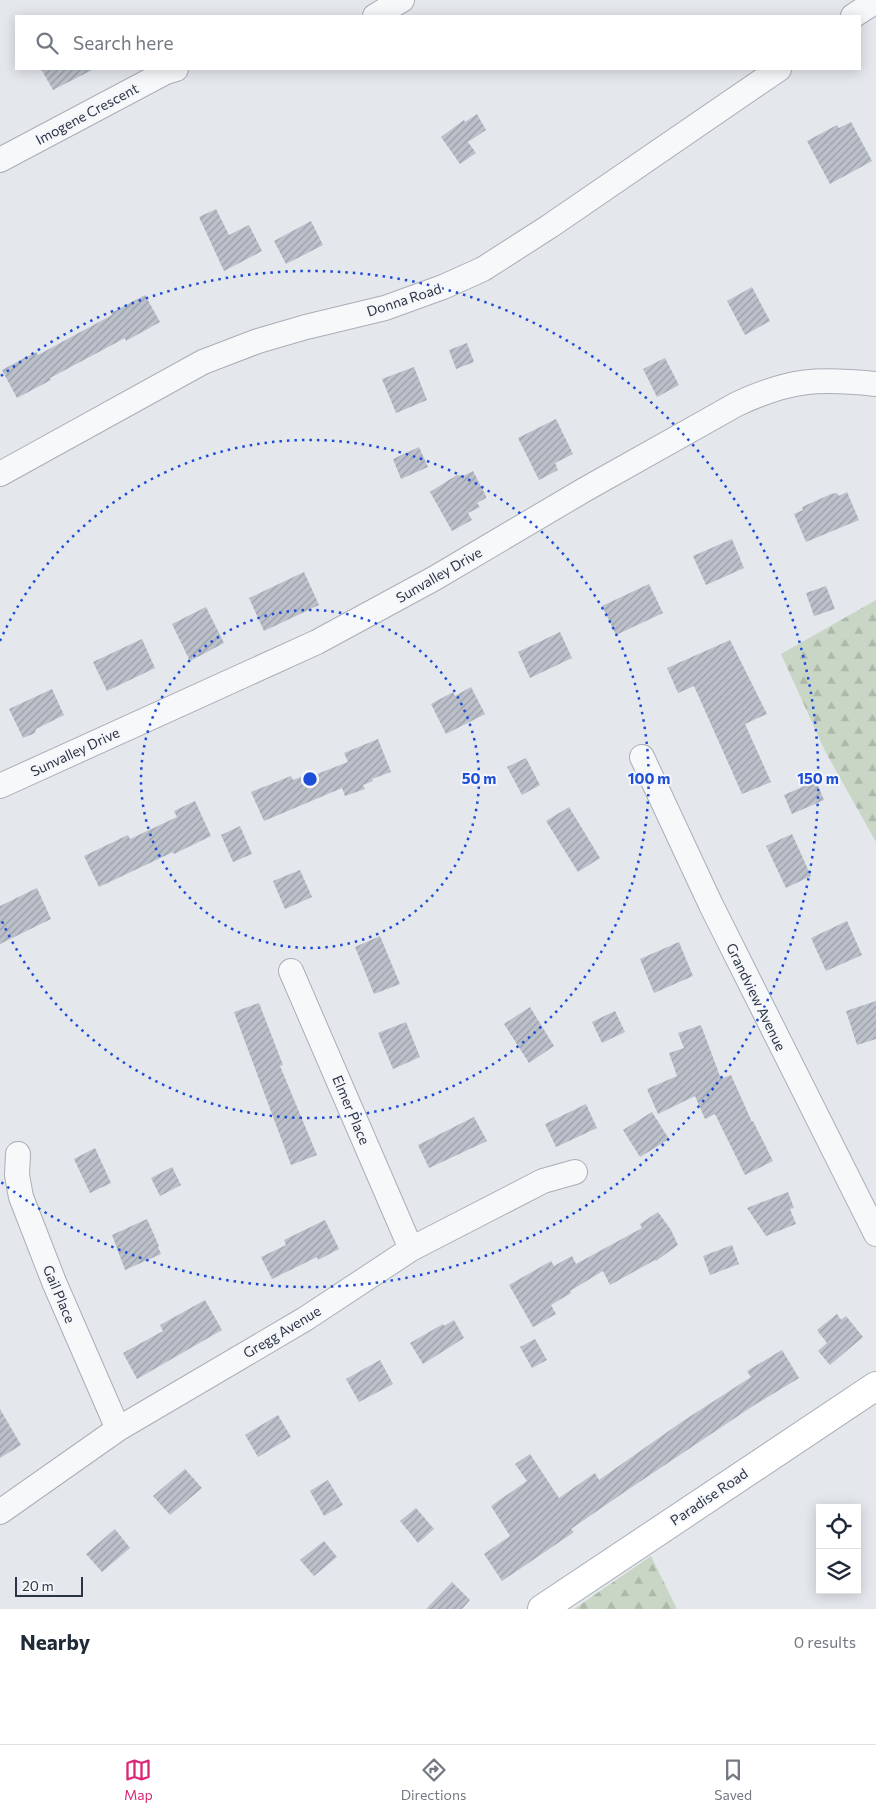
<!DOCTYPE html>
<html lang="en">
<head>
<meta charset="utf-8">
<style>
  body { margin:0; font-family:Commissioner,sans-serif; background:#f6f6f7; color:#1f2937 }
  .controls { position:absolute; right:15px; bottom:15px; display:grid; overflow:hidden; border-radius:0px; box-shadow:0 2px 12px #0003 }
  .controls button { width:45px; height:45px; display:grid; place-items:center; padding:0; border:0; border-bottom:1px solid #e0e1e3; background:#fff; color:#1f2937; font:25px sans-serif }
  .scale { position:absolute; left:15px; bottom:12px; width:68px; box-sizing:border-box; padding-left:5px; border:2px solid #2b3445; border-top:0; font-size:14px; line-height:18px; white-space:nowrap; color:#2b3445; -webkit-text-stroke:4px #f4f6f9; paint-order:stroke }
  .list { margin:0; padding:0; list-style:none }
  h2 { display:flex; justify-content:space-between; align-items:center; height:65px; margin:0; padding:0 20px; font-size:21px }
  h2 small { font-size:16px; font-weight:400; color:#747a83 }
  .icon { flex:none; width:28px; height:28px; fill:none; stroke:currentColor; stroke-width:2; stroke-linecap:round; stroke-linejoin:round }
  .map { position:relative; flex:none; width:876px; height:1609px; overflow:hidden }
  .search { position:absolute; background:#fff; box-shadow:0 2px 12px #0003; left:15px; right:15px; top:15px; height:55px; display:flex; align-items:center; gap:12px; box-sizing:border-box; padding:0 18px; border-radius:0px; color:#747a83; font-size:19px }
  .sheet { height:135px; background:#fff }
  nav { display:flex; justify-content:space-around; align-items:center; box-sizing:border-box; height:70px; border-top:1px solid #e0e1e3; background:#fff; font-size:14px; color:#747a83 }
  nav a { display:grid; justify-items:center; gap:2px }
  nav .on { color:#db2777 }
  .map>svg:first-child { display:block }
  .forest { fill:url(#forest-firs) }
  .building { fill:url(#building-hatch) }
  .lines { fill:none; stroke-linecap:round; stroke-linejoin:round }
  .street-casing { stroke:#a9aeb7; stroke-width:26 }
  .secondary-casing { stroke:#a9aeb7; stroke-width:30 }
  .street { stroke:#f7f8fa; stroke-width:24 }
  .secondary { stroke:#fff; stroke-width:28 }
  .ring { fill:none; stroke:#1d4ed8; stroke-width:2.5; stroke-dasharray:2.5 5 }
  .labels { text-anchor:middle; stroke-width:4; stroke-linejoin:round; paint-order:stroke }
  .street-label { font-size:14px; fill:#2b3445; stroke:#f4f6f9 }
  .centre { fill:#1d4ed8; stroke:#f4f6f9; stroke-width:2.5 }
  .ring-label { font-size:15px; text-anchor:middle; font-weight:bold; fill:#1d4ed8; stroke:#f4f6f9; stroke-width:4; stroke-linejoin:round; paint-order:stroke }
</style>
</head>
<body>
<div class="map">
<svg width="876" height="1609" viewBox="0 0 876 1609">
  <defs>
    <pattern id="forest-firs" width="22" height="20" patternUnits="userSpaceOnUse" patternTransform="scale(1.25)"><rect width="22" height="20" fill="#c9d6c5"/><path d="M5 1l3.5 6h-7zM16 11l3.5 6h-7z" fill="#adb8ab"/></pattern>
    <pattern id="building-hatch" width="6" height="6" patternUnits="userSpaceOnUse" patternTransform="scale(1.25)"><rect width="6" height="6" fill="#bbc0ca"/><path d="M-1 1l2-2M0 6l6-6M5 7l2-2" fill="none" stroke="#989da6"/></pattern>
  </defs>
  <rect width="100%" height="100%" fill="#e4e7ec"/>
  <path class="forest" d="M 876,600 L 876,842 L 825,751 L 781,654 Z
    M 651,1556 L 677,1609 L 574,1609 Z"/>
  <path class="building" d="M 41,69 L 94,69 L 53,90 Z
    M 477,114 L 486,130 L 468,142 L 476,153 L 460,164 L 441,137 L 464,120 L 465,122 Z
    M 851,122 L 872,161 L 830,184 L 807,141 L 837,125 L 839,128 Z
    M 216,209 L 229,235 L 249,225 L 262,251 L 224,271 L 199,217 Z
    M 311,221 L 323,245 L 286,264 L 274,241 Z
    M 752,287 L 770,321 L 745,335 L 727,301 Z
    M 145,295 L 160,322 L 126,341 L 125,338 L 50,378 L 51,380 L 17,398 L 2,370 L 36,352 L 38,355 L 112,315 L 111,313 Z
    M 467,343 L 474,362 L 456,369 L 449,350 Z
    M 665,358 L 679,385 L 657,397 L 643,369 Z
    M 414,367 L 427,400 L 396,413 L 382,379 Z
    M 556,419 L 573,454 L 555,463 L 558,470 L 539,480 L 518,438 Z
    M 419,447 L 428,467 L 401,479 L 393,459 Z
    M 473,471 L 486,496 L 486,498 L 477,503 L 480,507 L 468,513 L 472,520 L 452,531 L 430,492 L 457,475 L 463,476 Z
    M 847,492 L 859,520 L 806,542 L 794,514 L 803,510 L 802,507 L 831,494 L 837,493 L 839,496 Z
    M 732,539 L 744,568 L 706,585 L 693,556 Z
    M 304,572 L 319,605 L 264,631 L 249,598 Z
    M 649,584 L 663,613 L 616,635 L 602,606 Z
    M 826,586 L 835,609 L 814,616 L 806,593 Z
    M 206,607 L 224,643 L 190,661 L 172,624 Z
    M 560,632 L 572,658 L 530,678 L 518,652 Z
    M 142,639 L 155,668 L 107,691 L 93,662 Z
    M 730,640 L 767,714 L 745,724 L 771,782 L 742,794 L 694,686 L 678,693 L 667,668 Z
    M 471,687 L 485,714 L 446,734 L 431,704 L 453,692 L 455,696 Z
    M 52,689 L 64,715 L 36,729 L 35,733 L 23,738 L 9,709 Z
    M 378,739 L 391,772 L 372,779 L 373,781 L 363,785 L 365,789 L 345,796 L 342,788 L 264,821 L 251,792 L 291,776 L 293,780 L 308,774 L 309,777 L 348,762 L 344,753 Z
    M 526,758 L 540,785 L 522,795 L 507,767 Z
    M 816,781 L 824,800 L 792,814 L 784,795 Z
    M 195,801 L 211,836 L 174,854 L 173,852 L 99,887 L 84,856 L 128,835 L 130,839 L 177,817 L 174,811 Z
    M 569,807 L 600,858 L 578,872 L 546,821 Z
    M 240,826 L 252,854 L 233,862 L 221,835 Z
    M 792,834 L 811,876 L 786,888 L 766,846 Z
    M 300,870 L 312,897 L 285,909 L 273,881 Z
    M 37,888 L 51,919 L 0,944 L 0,906 Z
    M 847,921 L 862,955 L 826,971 L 811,938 Z
    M 380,936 L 400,984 L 374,994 L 355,947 Z
    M 679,942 L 693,976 L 654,993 L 640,959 Z
    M 876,1001 L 876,1039 L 857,1045 L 846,1011 Z
    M 259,1003 L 283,1065 L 280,1066 L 317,1155 L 291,1165 L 234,1012 Z
    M 530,1007 L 554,1046 L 529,1063 L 504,1024 Z
    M 615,1011 L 625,1032 L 602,1043 L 592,1022 Z
    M 406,1022 L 420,1057 L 393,1069 L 378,1033 Z
    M 701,1025 L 721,1079 L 731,1075 L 752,1122 L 753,1121 L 773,1161 L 745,1175 L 715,1114 L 705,1119 L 695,1096 L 658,1114 L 647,1089 L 677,1076 L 669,1053 L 684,1048 L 678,1033 Z
    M 586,1104 L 597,1128 L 556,1147 L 545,1124 Z
    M 652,1112 L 669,1139 L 640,1157 L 623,1130 Z
    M 474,1117 L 487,1141 L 429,1168 L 418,1145 Z
    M 95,1148 L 111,1183 L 90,1193 L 74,1159 Z
    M 172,1167 L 181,1185 L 160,1196 L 151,1178 Z
    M 788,1192 L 794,1208 L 790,1209 L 796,1224 L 766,1236 L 747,1208 Z
    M 658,1212 L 671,1230 L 678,1245 L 656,1261 L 655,1260 L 610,1285 L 603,1271 L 570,1291 L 571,1293 L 551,1305 L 556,1314 L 533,1327 L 509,1285 L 551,1261 L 554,1266 L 572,1256 L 576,1264 L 642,1228 L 640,1224 Z
    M 147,1219 L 159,1246 L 158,1247 L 161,1254 L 125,1270 L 112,1235 Z
    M 325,1220 L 339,1249 L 318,1260 L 317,1257 L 272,1279 L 261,1257 L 286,1245 L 284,1240 Z
    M 732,1245 L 739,1264 L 710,1275 L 703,1256 Z
    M 205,1300 L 222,1330 L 137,1379 L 123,1353 L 163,1331 L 160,1325 Z
    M 837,1314 L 841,1320 L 846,1316 L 863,1337 L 830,1365 L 818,1351 L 827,1343 L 817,1330 Z
    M 454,1320 L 464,1338 L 423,1364 L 410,1343 L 443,1324 L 444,1326 Z
    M 535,1339 L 547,1360 L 532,1368 L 520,1347 Z
    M 782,1350 L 799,1378 L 753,1406 L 626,1491 L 571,1529 L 574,1532 L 502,1581 L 484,1554 L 510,1536 L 491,1506 L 527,1481 L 515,1464 L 530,1454 L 559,1498 L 595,1473 L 599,1480 L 683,1421 L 751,1377 L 747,1371 Z
    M 380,1360 L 393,1384 L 359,1402 L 346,1379 Z
    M 0,1409 L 21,1445 L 0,1458 Z
    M 278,1415 L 291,1437 L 258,1457 L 245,1435 Z
    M 185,1469 L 202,1488 L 170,1515 L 153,1496 Z
    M 328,1480 L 343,1505 L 324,1516 L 310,1491 Z
    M 416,1508 L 434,1529 L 418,1543 L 400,1521 Z
    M 115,1529 L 130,1548 L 102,1572 L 86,1554 Z
    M 324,1541 L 337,1557 L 314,1576 L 300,1560 Z
    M 452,1582 L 470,1600 L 462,1609 L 426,1609 Z"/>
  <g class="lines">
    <g class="street-casing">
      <path id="street" d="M 375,16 L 402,0
        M 853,16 L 876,1
        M 0,160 L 166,72 L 176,69
        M 0,474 L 203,362 L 258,341 L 306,327 L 385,308 L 443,287 L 483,269 L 550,226 L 779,69
        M 642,757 L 711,905 L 876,1234
        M 0,786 L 317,642 L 435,578 L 584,490 L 737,404 C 791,379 818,378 876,384
        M 291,971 L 411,1249
        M 18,1154 L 17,1175 L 21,1197 L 54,1282 L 118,1429
        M 0,1512 L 118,1429 L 305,1319 L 411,1249 L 543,1181 L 575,1172"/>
    </g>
    <g class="secondary-casing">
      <path id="secondary" d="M 542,1609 L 876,1386"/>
    </g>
    <use href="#street" class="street"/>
    <use href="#secondary" class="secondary"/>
  </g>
  <g class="ring">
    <circle cx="310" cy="779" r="169"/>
    <path d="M0 641A339 339 0 1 1 0 917"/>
    <path d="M1 376A508 508 0 1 1 1 1182"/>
  </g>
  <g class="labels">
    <g class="street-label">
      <text transform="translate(87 114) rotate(-28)" y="5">Imogene Crescent</text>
      <text transform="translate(404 300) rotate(-18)" y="5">Donna Road</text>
      <text transform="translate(439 575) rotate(-30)" y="5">Sunvalley Drive</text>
      <text transform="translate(75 752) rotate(-25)" y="5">Sunvalley Drive</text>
      <text transform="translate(756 997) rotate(64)" y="5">Grandview Avenue</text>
      <text transform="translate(351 1110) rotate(67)" y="5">Elmer Place</text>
      <text transform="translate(59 1294) rotate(67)" y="5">Gail Place</text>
      <text transform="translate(282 1332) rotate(-31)" y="5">Gregg Avenue</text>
      <text transform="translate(709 1497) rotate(-34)" y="5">Paradise Road</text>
    </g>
  </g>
  <circle cx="310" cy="779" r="8" class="centre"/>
  <g class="ring-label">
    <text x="479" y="784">50 m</text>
    <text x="649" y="784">100 m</text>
    <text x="818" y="784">150 m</text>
  </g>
</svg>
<div class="controls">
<button><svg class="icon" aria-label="locate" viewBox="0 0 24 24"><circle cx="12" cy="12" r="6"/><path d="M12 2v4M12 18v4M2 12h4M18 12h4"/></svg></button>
<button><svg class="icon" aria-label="layers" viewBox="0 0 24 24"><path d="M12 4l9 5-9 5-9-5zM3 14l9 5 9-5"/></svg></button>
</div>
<div class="scale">20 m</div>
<div class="search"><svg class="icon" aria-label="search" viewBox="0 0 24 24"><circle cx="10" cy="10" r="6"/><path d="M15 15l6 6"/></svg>Search here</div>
</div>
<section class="sheet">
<h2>Nearby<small>0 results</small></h2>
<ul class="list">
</ul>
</section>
<nav>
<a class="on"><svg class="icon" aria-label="map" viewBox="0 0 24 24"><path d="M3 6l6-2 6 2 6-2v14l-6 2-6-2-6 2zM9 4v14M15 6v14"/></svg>Map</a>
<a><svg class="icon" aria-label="directions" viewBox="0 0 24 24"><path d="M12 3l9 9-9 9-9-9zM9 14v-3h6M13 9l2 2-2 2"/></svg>Directions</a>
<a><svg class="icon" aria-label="saved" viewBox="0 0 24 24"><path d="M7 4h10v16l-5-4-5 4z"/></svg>Saved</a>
</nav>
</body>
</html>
